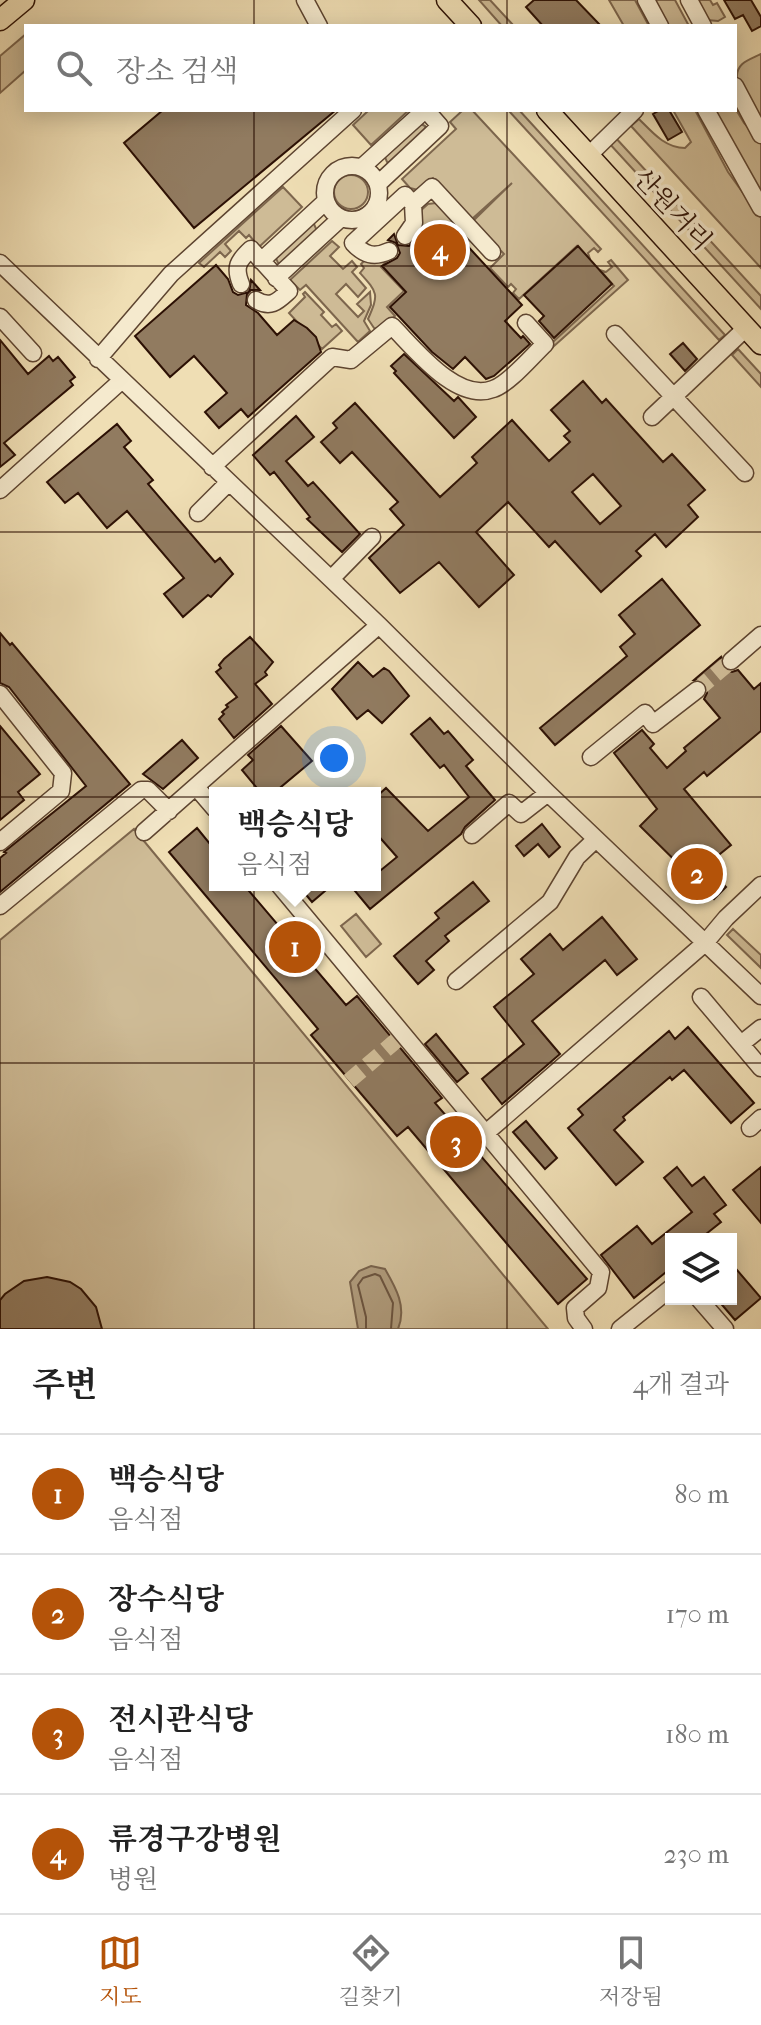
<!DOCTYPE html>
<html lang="ko">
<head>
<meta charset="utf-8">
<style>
  body { margin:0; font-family:"IM FELL French Canon","Noto Serif KR",serif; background:#f2f2f2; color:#222 }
  .controls { position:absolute; right:24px; bottom:24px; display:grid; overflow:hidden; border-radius:0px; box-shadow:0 4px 20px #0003 }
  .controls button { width:72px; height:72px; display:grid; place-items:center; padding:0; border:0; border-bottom:2px solid #e0e0e0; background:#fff; color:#222; font:40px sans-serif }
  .you { position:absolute; left:334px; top:758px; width:28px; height:28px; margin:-20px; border:6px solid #fff; border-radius:50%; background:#1a73e8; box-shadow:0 0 0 12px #1a73e833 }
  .badge { display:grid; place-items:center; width:52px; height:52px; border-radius:50%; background:#b45309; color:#fff; font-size:26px; font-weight:700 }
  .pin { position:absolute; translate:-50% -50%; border:4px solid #fff; box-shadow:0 2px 8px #0006 }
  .popup { position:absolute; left:209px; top:787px; width:172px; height:104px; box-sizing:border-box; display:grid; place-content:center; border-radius:0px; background:#fff; filter:drop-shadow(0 2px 6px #0005); font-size:26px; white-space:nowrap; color:#767676 }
  .popup b { font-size:30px; color:#222 }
  .popup::after { content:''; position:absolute; left:50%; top:100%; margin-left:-16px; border:16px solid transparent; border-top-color:#fff }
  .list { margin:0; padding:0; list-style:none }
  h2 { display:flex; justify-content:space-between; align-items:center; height:104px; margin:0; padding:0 32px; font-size:34px }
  h2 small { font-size:26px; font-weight:400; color:#767676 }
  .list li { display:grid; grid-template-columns:52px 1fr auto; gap:24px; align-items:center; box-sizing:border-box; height:120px; padding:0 32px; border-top:2px solid #e0e0e0 }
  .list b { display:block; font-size:30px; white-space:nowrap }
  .list p { margin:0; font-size:26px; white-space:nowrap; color:#767676 }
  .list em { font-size:26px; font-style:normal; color:#767676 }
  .icon { flex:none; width:44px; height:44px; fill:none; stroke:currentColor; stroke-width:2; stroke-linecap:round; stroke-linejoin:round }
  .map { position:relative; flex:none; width:761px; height:1329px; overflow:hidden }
  .search { position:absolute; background:#fff; box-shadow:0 4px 20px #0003; left:24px; right:24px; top:24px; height:88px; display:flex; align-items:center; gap:20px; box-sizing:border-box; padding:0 28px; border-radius:0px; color:#767676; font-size:30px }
  .sheet { height:584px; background:#fff }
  nav { display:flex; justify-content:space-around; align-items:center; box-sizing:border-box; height:112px; border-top:2px solid #e0e0e0; background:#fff; font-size:22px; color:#767676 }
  nav a { display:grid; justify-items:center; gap:4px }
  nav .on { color:#b45309 }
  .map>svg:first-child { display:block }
  .green { fill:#cebb96; stroke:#7d664d; stroke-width:2 }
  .water { fill:#ad9878; stroke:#79624a; stroke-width:2 }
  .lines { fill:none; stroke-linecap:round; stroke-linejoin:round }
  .shore { stroke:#6c543e; stroke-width:2 }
  .building { fill:#917b60; stroke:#2c1004; stroke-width:2; fill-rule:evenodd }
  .minor-tunnel { stroke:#d2bf9a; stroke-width:16; stroke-dasharray:16 8; stroke-linecap:butt }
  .minor-casing { stroke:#5d4430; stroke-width:19 }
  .major-casing { stroke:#2c1004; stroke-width:23 }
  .minor { stroke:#f5eace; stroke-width:16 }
  .major { stroke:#efdeb4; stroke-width:20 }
  .grid { fill:none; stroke:#2c1004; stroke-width:2; stroke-opacity:0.55 }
  .labels { text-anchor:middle; stroke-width:7; stroke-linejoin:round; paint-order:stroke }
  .street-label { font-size:26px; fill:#2c1004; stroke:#f5eace }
</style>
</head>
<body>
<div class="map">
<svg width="761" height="1329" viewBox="0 0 761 1329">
  <rect width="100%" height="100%" fill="#efdeb4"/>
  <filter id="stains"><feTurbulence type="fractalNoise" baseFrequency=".0025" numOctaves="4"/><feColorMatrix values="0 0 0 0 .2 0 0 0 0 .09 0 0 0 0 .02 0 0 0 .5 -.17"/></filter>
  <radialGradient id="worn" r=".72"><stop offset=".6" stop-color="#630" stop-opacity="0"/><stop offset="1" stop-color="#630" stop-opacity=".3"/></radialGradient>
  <path class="green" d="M 479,0 L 490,0 L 514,26 L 502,26 Z
    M 609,0 L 635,0 L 649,26 L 624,26 Z
    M 652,0 L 675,0 L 689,26 L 666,26 Z
    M 694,0 L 710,0 L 713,5 L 717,3 L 725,17 L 718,21 L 707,20 Z
    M 26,34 L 26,70 L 0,93 L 0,56 Z
    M 761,54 L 761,124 L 737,78 C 736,63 749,60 761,54 Z
    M 735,108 L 744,123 L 761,141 L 761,197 L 711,110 L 735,110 Z
    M 369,110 L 409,110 L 371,145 L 353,125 Z
    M 463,110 L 472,110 L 601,249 L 598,252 L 594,248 L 588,253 L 590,259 L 577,246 L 519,299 L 513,293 L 516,289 L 511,284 L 508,287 L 490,268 L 504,254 L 473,221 L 512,183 L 472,219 L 433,178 L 418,190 L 410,188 L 402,179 L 456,129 L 450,122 Z
    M 508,110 L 519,110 L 725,335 L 719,340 Z
    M 673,110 L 695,110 L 728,172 L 761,218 L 761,268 L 631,126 L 639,119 C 652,132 665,148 685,148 L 691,142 Z
    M 419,123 L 425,126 L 426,130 L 391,163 L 387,162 L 384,155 Z
    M 614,136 L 761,296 L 761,309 L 608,142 Z
    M334 192a17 17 0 1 1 34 0a17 17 0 1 1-34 0Z
    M 283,187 L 302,207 L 259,247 L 249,235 L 246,238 L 239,231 L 225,244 L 231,251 L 225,257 L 220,252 L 204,267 L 199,263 Z
    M 436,203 L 465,233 L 445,254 L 419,226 L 419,212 L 428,204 Z
    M 310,224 L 314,224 L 317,231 L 282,264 L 278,263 L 275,256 Z
    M 332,241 L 339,247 L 330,256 L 343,269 L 352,261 L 357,267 L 352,272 L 366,288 L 358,297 L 346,284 L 336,294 L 358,317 L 364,311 L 357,304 L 370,292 L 371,305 L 364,321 L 370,331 L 358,342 L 306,285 L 300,290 L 290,280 Z
    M 367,258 L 389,259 L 381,267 L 404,291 L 387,307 L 395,316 L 379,330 L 374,328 L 368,319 C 379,294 378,293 360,273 L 364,268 L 361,264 Z
    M 611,260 L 628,280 L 544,355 L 542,352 L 614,286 L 600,270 L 606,272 L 612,267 L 608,262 Z
    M 305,292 L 324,312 L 321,315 L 332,327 L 336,324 L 342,331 L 322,349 L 289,313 L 305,297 L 303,294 Z
    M 738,349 L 761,374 L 761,387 L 732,355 Z
    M 134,829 L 548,1329 L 0,1329 L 0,940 Z
    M 356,914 L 381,944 L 366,957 L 341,926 Z
    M 733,929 L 761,955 L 761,968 L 727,935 Z"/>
  <path class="water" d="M 371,1266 L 385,1269 C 396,1288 407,1307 398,1329 L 358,1329 L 350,1282 L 359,1271 Z"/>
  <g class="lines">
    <path class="shore" d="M 366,1329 L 366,1317 L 358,1285 L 363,1278 L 375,1274 L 380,1276 L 393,1303 L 391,1329"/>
  </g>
  <path class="building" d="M 534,0 L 576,0 L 601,26 L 543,26 L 526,7 Z
    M 724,0 L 751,0 L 761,17 L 761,26 L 752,31 L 743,15 L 735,19 Z
    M 163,110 L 336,110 L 194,228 L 124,143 Z
    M 660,110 L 669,110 L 682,132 L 668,140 L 653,114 Z
    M 422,231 L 445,255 L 462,240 L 522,305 L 505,321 L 521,338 L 523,336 L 530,344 L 494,376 L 486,379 L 465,357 L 453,369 L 432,352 L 390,307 L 406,292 L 382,266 L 397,258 L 400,253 L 396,243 L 388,240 L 394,234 L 398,245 L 409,246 Z
    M 578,246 L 612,284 L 554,338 L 539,321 L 544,316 L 524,295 Z
    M 216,265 L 228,279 L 233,292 L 238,295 L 249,292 L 251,280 L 260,290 L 251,290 L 247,294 L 246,305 L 258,313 L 277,335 L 294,320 L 307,328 L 316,337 L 321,352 L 248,417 L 241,409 L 219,428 L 205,412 L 227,393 L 194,356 L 170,377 L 135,336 Z
    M 0,340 L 28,374 L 49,356 L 53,361 L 58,357 L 75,377 L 70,381 L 73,385 L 4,443 L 15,455 L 0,467 Z
    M 683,343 L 697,359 L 685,371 L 670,354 Z
    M 404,354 L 454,401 L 458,397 L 476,417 L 454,438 L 394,373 L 396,371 L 391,366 Z
    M 583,381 L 602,403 L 606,399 L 663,462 L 672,454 L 705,490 L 688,505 L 698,517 L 666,547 L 655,534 L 636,551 L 641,556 L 601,592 L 555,541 L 549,547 L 508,502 L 476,532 L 514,575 L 479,607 L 439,562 L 400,593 L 369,558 L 404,525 L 390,509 L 398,502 L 352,452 L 340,463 L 321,442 L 337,428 L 333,423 L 355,403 L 440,497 L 477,463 L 472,457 L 512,420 L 549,461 L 570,442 L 564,436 L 570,431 L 551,410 ZM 593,474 L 621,506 L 600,524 L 572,492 Z
    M 296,416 L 314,437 L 286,461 L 308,486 L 313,482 L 360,534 L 342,552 L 307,519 L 310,517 L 274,472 L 270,475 L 253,455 Z
    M 117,424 L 131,441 L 124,447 L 153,480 L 148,484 L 215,562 L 220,558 L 233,574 L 211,597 L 208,595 L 183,617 L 164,594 L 184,578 L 127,511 L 107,528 L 78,493 L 65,503 L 47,482 Z
    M 662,579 L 700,625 L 555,745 L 540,728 L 627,656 L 620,647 L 635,634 L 619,615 Z
    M 0,633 L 10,645 L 12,643 L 130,784 L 0,892 L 0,858 L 6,853 L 4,852 L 86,786 L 9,687 L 0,683 Z
    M 250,637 L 273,662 L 265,672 L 267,675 L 255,684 L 272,704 L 234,738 L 219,719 L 224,714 L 222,712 L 228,707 L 226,705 L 237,697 L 216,672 L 221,668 L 219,665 L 224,659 Z
    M 721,657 L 723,669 L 732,672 L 738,670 L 754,689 L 761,683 L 761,731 L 707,776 L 704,772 L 684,789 L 731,845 L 705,866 L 726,887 L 714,899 L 640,826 L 657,809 L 614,753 L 642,730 L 654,744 L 650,748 L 667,768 L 686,751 L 684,748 L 720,718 L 704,699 L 707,693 L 706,684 L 700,680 L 694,680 Z
    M 358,662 L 373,677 L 384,668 L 389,671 L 409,696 L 382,723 L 368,710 L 357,719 L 332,689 Z
    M 430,718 L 444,734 L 448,731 L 473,760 L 466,766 L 495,800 L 465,827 L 461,834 L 370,909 L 350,885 L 375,885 L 375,875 L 397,857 L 375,832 L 375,798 L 386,788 L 428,831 L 469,797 L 444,765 L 440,768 L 411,734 Z
    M 0,726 L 40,774 L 18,792 L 24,800 L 0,820 Z
    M 281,726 L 312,761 L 281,787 L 286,793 L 261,793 L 242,770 L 253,760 L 248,755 Z
    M 182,740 L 198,758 L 163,789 L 143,774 Z
    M 542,824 L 560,847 L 549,857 L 538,844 L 524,856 L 516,846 Z
    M 197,828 L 215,850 L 215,885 L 244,885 L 346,1005 L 357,996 L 442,1098 L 435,1103 L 587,1279 L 558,1304 L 408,1127 L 397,1136 L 311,1035 L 318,1029 L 169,852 Z
    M 473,882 L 489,901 L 445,936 L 449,941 L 426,961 L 434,970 L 418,984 L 394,956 L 439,918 L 435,913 Z
    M 298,885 L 332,885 L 312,902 Z
    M 602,917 L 637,959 L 617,975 L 605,960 L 532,1021 L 560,1054 L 502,1104 L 482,1079 L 524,1044 L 494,1007 L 534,974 L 521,959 L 550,934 L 563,950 Z
    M 688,1027 L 754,1103 L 731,1123 L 684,1070 L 672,1080 L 670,1077 L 623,1117 L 625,1120 L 614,1130 L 643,1162 L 616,1185 L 568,1128 L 583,1115 L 578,1109 L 669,1031 L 675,1039 Z
    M 436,1034 L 468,1073 L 457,1082 L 425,1044 Z
    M 526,1121 L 557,1158 L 545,1169 L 513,1132 Z
    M 677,1167 L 692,1186 L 704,1177 L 726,1205 L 714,1214 L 721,1222 L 706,1234 L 711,1239 L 671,1239 L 671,1268 L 634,1298 L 601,1255 L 637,1226 L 652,1244 L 692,1212 L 664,1178 Z
    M 761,1167 L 761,1223 L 733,1190 Z
    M 731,1263 L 761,1298 L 735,1320 L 717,1299 L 731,1299 Z
    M 47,1277 L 70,1282 L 81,1289 L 96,1307 L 102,1329 L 0,1329 L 0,1300 L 5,1294 L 24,1281 Z"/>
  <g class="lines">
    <path class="minor-tunnel" d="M 697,690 L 731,661
      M 349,1081 L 405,1033"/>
    <g class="minor-casing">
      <path id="minor" d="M 305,0 L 319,26
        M 646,0 L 660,26
        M 689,0 L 703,26
        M 735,86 L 761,135
        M 706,110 L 761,208
        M 588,156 L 635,110
        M325 193a27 27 0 1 1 54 0a27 27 0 1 1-54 0Z
        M 362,167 L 425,110
        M 378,184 L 440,126 L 426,110
        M 405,236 L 414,223 L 413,204
        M 389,251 C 374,258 364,255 353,243 L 405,195 L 413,204 L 432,187 L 492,252
        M 261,261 L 326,201
        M 0,263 L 379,625 L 548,793 L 761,996
        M 276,278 L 341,218
        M 241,284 C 234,267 238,261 251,249 L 289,291 C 278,301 271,309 256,300
        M 0,317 L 33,353
        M 615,334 L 745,473
        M 98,359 L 171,274 L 353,110
        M 652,417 L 746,328
        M 212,467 L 332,357 L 351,360 L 392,326 C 415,349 457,403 493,389 C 509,384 532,356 545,344 L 526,323
        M 0,490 L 121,381
        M 198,513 L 229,482
        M 331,579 L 372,537
        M 731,661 L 761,635
        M 0,694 L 63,773 L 61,791 L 0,842
        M 591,757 L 645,713 L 653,724 L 697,690
        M 197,788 L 215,809
        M 144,832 L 379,625
        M 472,835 L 509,803 L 521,814 L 548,793
        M 279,885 L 601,1272 L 598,1288 L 575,1308 L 576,1318 L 584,1329
        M 0,906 L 141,790 L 148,790 L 169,811
        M 456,981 L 550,902 L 577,857 L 596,839
        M 701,997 L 761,1068
        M 741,1044 L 761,1028
        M 750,1128 L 761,1118
        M 487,1132 L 705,943 L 726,918 L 761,885
        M 699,1299 L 725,1329
        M 620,1329 L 671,1288"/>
    </g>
    <g class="major-casing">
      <path id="major" d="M 447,0 L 471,26
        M 0,20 L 24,0
        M 547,110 L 761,344"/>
    </g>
    <use href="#minor" class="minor"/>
    <use href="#major" class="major"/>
  </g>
  <path class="grid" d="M 254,0 L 254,26M 507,0 L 507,26M 254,110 L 254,1329M 507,110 L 507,1329M 0,266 L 761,266M 0,532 L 761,532M 0,797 L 761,797M 0,1063 L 761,1063"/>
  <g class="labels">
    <g class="street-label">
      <text transform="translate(673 209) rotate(47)" y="9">산원거리</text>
    </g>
  </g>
  <rect width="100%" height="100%" filter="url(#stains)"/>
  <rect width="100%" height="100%" fill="url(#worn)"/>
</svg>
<div class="controls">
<button><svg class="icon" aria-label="layers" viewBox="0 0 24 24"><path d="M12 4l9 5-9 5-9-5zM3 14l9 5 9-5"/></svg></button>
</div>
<div class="you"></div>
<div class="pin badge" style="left:295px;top:947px">1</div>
<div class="popup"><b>백승식당</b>음식점</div>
<div class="pin badge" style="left:697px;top:874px">2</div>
<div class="pin badge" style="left:456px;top:1142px">3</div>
<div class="pin badge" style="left:440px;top:250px">4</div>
<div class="search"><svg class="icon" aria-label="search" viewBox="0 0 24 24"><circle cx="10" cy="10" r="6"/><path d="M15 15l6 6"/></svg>장소 검색</div>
</div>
<section class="sheet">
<h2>주변<small>4개 결과</small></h2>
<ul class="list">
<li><span class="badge">1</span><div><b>백승식당</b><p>음식점</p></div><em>80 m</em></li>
<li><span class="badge">2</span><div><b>장수식당</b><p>음식점</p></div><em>170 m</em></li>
<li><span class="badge">3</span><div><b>전시관식당</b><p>음식점</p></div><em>180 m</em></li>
<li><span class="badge">4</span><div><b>류경구강병원</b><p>병원</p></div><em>230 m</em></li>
</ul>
</section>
<nav>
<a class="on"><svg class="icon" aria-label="map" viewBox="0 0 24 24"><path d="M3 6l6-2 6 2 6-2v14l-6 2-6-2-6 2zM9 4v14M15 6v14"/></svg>지도</a>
<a><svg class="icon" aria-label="directions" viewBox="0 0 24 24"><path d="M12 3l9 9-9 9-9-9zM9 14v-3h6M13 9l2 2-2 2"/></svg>길찾기</a>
<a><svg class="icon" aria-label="saved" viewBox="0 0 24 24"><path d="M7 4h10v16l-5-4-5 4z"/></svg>저장됨</a>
</nav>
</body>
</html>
